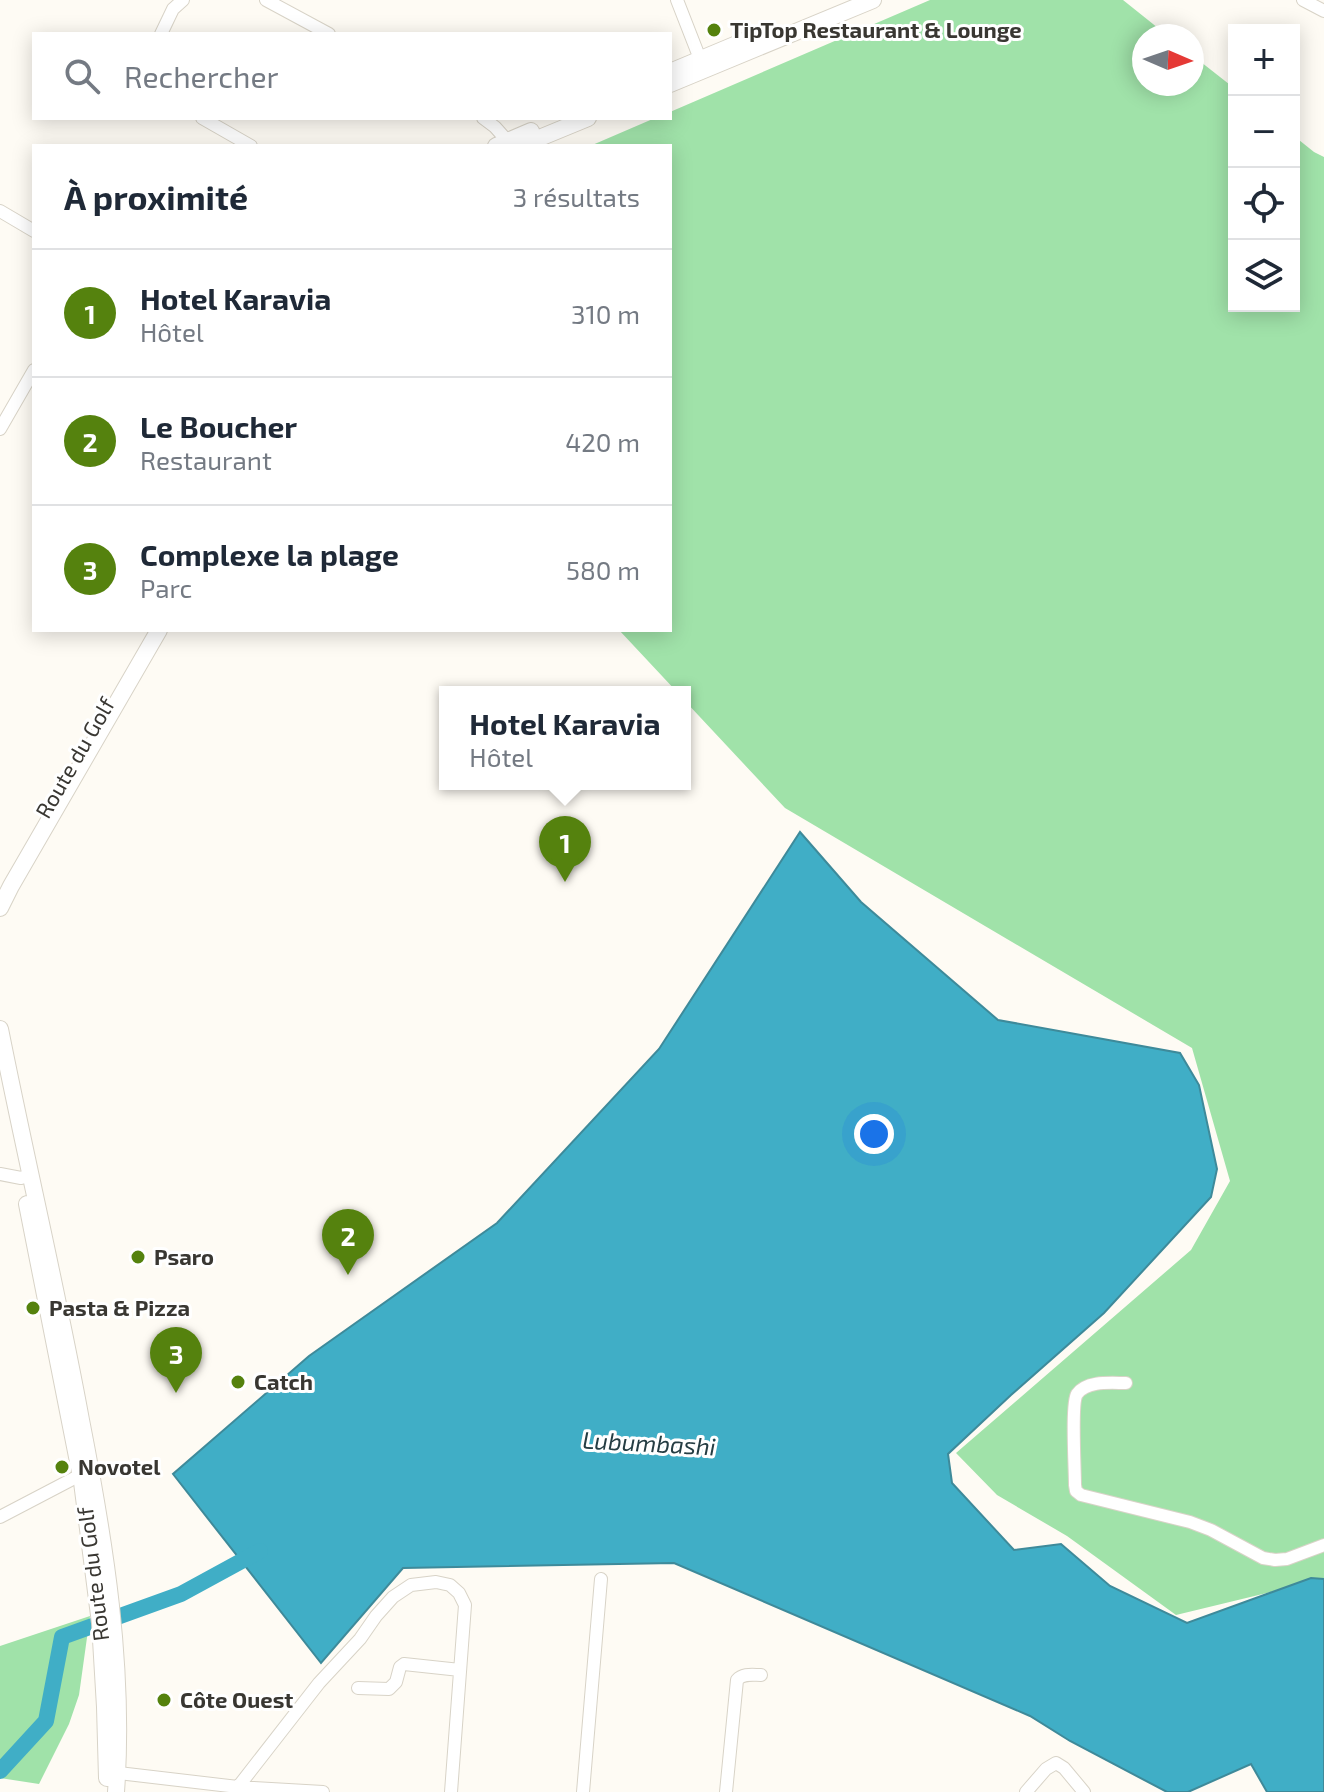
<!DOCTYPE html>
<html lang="fr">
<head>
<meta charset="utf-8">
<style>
  body { margin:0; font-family:"Exo 2",sans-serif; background:#f6f6f7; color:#1f2937 }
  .controls { position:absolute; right:24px; top:24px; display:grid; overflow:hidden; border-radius:0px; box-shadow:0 4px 20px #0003 }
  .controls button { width:72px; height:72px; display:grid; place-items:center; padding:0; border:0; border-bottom:2px solid #e0e1e3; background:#fff; color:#1f2937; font:40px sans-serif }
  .compass { position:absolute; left:1132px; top:24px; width:72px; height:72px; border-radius:50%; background:#fff; box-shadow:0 4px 20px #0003; rotate:92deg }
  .you { position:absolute; left:874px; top:1134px; width:28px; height:28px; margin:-20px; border:6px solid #fff; border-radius:50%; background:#1a73e8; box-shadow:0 0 0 12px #1a73e833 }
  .badge { display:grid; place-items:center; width:52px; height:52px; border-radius:50%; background:#55820e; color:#fff; font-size:26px; font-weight:700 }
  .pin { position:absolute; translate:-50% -66px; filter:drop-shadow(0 2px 4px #0008) }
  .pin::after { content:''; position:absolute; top:42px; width:28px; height:24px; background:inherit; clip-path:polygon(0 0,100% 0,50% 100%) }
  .popup { position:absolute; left:439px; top:686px; width:252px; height:104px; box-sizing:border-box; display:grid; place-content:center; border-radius:0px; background:#fff; filter:drop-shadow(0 2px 6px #0005); font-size:26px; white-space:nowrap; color:#747a83 }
  .popup b { font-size:30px; color:#1f2937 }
  .popup::after { content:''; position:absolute; left:50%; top:100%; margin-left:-16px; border:16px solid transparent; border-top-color:#fff }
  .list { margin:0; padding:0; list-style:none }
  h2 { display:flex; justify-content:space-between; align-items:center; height:104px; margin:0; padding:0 32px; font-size:34px }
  h2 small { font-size:26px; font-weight:400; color:#747a83 }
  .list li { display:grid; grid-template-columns:52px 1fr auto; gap:24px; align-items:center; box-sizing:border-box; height:128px; padding:0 32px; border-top:2px solid #e0e1e3 }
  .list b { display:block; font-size:30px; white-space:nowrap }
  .list p { margin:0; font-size:26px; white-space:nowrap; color:#747a83 }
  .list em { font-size:26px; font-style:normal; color:#747a83 }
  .icon { flex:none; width:44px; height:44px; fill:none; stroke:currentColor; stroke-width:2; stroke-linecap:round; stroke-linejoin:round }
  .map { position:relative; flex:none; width:1324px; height:1792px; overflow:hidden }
  .search { position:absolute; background:#fff; box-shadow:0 4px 20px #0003; left:32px; top:32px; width:640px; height:88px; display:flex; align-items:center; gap:20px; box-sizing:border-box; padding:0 28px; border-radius:0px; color:#747a83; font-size:30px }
  .panel { position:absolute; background:#fff; box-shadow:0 4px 20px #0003; left:32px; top:144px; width:640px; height:488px; border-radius:0px }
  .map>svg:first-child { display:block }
  .green { fill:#a0e2a9 }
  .water { fill:#40aec6; stroke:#3e8a9a; stroke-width:2 }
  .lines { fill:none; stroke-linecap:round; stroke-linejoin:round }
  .river { stroke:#40aec6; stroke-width:16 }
  .minor-casing { stroke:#d8d3c7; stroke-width:14 }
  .major-casing { stroke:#d8d3c7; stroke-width:18 }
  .minor { stroke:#fff; stroke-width:12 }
  .major { stroke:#fff; stroke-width:16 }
  .poi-dot { fill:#55820e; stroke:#fff; stroke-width:3 }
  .labels { text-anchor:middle; stroke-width:6; stroke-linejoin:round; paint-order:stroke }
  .poi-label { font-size:22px; font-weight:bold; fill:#393732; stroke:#fff; text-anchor:start }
  .street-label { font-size:22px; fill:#393732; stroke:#fff }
  .water-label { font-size:24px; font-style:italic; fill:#253d43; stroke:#fff }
</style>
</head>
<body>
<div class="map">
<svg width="1324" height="1792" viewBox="0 0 1324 1792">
  <rect width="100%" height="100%" fill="#fefbf4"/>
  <path class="green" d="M 930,0 L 1123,0 L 1168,36 L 1144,36 L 1144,84 L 1192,84 L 1192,55 L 1234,88 L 1234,306 L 1294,306 L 1294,136 L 1314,152 L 1324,157 L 1324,1579 L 1176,1615 L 1067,1536 L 997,1495 L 956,1453 L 1191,1250 L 1230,1181 L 1192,1048 L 785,808 L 685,701 L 685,692 L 677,692 L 619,630 L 670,630 L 670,146 L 590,146 L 655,118 L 670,118 L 670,112 Z
    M 90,1616 L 79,1695 L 69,1724 L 39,1784 L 0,1778 L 0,1646 Z"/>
  <path class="water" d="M 800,832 L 861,902 L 998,1020 L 1180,1053 L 1199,1085 L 1217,1169 L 1211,1197 L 1104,1313 L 1011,1395 L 948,1454 L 952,1483 L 1014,1550 L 1061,1544 L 1110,1586 L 1187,1623 L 1311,1578 L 1324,1579 L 1324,1792 L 1267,1792 L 1251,1764 L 1188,1792 L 1167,1792 L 1070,1741 L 1030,1716 L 674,1563 L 403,1568 L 321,1663 L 173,1474 L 309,1356 L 497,1223 L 659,1049 Z"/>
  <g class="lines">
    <path class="river" d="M 0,1771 L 46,1721 L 62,1637 L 181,1594 L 260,1551"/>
    <g class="minor-casing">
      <path id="minor" d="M 266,0 L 329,34
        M 677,0 L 702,64
        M 1303,0 L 1324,11
        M 161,34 L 173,9 L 183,0
        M 202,118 L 251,146
        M 483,118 L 495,127 L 512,146
        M 0,211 L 34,231
        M 0,429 L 34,370
        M 0,1174 L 21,1178 L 31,1175
        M 1126,1383 C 1112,1383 1087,1380 1077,1394 C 1071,1403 1075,1469 1075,1485 L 1076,1491 L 1081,1495 L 1190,1522 L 1211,1530 L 1263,1558 L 1275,1560 L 1287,1559 L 1324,1545
        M 0,1517 L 86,1472
        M 358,1688 L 389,1689 L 396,1682 L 400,1667 L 404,1664 L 460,1670
        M 110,1772 L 238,1787 L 323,1792
        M 238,1787 L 319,1683 L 360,1639 L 376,1616 L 393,1597 L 411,1585 L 436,1582 L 450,1585 L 459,1593 L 465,1605 L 451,1792
        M 583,1792 L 601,1579
        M 726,1792 L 737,1680 C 743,1673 753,1675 761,1675
        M 1026,1792 L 1046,1769 L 1056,1763 L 1064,1768 L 1084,1792"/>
    </g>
    <g class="major-casing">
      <path id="major" d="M 670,72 L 756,36
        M 670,84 L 873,0
        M 496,146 L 531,131
        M 520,146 L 588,118
        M 0,908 L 11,886 L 159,630
        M 0,1029 C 26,1160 57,1289 81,1420 C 105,1542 125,1667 116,1792
        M 27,1204 L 82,1482 L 100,1623 L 105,1707 L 107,1778"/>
    </g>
    <use href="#minor" class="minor"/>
    <use href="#major" class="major"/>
  </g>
  <g class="poi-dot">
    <circle cx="714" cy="30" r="8"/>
    <circle cx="138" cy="1257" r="8"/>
    <circle cx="33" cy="1308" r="8"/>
    <circle cx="238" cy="1382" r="8"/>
    <circle cx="62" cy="1467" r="8"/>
    <circle cx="164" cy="1700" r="8"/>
  </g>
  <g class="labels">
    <g class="poi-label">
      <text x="730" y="38">TipTop Restaurant &amp; Lounge</text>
      <text x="154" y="1265">Psaro</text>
      <text x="49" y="1316">Pasta &amp; Pizza</text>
      <text x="254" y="1390">Catch</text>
      <text x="78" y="1475">Novotel</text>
      <text x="180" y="1708">Côte Ouest</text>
    </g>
    <g class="street-label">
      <text transform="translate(75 758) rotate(-60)" y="8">Route du Golf</text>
      <text transform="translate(93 1574) rotate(-97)" y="8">Route du Golf</text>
    </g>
    <g class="water-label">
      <text transform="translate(649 1444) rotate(3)" y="8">Lubumbashi</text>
    </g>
  </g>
</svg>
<div class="controls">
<button>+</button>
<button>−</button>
<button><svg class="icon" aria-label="locate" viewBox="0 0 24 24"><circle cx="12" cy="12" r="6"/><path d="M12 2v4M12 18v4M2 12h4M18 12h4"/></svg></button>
<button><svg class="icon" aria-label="layers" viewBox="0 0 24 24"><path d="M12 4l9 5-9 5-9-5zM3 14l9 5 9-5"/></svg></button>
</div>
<svg class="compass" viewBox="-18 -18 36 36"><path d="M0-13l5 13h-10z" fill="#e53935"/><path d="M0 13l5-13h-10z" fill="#747a83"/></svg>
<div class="you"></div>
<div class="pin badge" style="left:565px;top:882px">1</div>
<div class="popup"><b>Hotel Karavia</b>Hôtel</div>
<div class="pin badge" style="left:348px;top:1275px">2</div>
<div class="pin badge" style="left:176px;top:1393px">3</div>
<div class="search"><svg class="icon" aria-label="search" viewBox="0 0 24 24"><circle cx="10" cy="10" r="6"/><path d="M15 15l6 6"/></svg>Rechercher</div>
<section class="panel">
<h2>À proximité<small>3 résultats</small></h2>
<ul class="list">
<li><span class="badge">1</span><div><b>Hotel Karavia</b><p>Hôtel</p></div><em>310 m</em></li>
<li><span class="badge">2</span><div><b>Le Boucher</b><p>Restaurant</p></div><em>420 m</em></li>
<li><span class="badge">3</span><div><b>Complexe la plage</b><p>Parc</p></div><em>580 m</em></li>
</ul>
</section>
</div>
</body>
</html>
